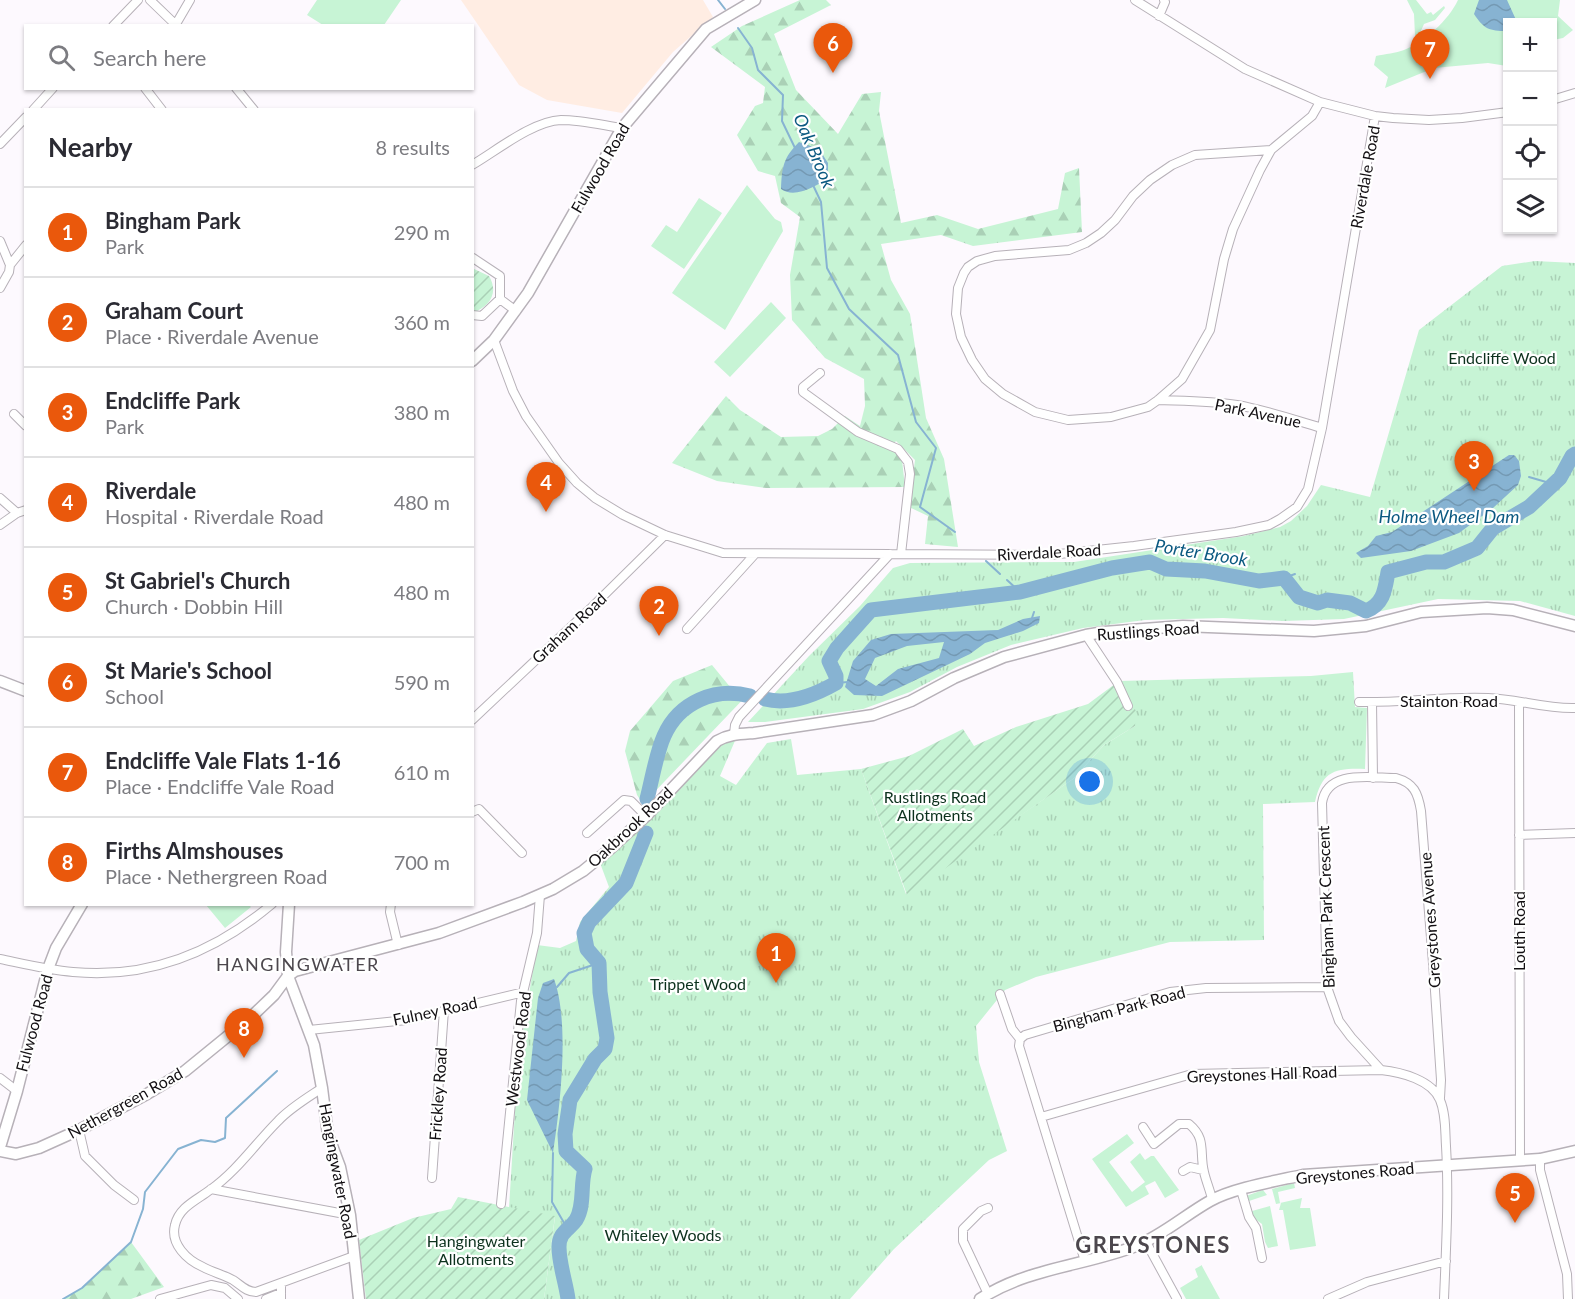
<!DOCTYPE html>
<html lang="en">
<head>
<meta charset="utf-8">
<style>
  body { margin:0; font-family:Lato,sans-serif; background:#f7f7f7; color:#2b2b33 }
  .controls { position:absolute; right:18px; top:18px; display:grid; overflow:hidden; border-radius:0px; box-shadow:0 2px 4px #0004 }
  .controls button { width:54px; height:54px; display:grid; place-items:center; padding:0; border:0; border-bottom:2px solid #e1e1e2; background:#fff; color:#2b2b33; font:30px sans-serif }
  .you { position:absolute; left:1090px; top:782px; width:21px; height:21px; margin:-15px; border:4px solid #fff; border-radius:50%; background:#1a73e8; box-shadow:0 0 0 9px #1a73e833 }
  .badge { display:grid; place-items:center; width:39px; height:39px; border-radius:50%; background:#ea580c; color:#fff; font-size:20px; font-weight:700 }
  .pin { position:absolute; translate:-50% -50px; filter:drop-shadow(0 2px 3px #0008) }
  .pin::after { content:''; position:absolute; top:32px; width:21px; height:18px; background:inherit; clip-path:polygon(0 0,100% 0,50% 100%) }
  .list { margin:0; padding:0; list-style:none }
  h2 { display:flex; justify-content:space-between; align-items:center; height:78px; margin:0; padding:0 24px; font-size:26px }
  h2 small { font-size:20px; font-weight:400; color:#7c7c81 }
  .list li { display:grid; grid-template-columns:39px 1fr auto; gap:18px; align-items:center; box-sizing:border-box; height:90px; padding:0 24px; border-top:2px solid #e1e1e2 }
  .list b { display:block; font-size:22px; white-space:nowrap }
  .list p { margin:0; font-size:20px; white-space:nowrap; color:#7c7c81 }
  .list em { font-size:20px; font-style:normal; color:#7c7c81 }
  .icon { flex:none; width:33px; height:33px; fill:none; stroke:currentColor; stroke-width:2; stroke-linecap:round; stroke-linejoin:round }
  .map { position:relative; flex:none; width:1575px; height:1299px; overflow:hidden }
  .search { position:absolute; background:#fff; box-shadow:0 2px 4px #0004; left:24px; top:24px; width:450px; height:66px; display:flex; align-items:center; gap:15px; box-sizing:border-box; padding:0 21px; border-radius:0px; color:#7c7c81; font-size:22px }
  .panel { position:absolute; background:#fff; box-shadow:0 2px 4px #0004; left:24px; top:108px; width:450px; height:798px; border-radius:0px }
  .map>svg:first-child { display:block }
  .medical { fill:#ffede3 }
  .grass { fill:#c7f4d5 }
  .forest { fill:url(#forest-firs) }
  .park { fill:url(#park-tufts) }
  .garden { fill:url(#garden-furrows) }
  .water { fill:url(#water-waves); fill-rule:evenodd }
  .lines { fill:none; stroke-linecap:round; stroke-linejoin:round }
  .stream { stroke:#87b3d2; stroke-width:2 }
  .river { stroke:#87b3d2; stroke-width:15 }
  .minor-casing { stroke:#b7b1b8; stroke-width:10 }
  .tertiary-casing { stroke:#b7b1b8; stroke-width:13 }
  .minor { stroke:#fff; stroke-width:8 }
  .tertiary { stroke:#fff; stroke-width:10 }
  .labels { text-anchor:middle; stroke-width:4.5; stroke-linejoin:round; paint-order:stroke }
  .street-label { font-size:16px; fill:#120f12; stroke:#fff }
  .park-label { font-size:16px; fill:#0c311d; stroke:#fff }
  .water-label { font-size:18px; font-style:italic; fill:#0b5981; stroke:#fff }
  .neighbourhood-label { font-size:18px; letter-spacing:1.5px; fill:#4c474d; stroke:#fff }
  .district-label { font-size:22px; font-weight:bold; letter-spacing:1.5px; fill:#4c474d; stroke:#fff }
</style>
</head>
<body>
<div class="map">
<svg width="1575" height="1299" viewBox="0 0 1575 1299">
  <defs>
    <pattern id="forest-firs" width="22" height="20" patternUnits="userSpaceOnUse" patternTransform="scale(1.5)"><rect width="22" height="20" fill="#c7f4d5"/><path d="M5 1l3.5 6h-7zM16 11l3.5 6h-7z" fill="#aad0b6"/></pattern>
    <pattern id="park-tufts" width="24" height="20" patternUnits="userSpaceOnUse" patternTransform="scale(1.5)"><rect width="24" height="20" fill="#c7f4d5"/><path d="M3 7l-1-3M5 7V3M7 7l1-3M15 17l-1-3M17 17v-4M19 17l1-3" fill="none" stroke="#aad0b6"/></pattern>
    <pattern id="garden-furrows" width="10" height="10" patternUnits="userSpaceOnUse" patternTransform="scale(1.5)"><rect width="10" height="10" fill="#c7f4d5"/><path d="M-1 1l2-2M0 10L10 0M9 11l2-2" fill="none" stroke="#aad0b6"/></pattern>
    <pattern id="water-waves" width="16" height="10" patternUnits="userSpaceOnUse" patternTransform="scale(1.5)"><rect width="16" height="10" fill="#87b3d2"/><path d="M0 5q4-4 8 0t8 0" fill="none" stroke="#7499b3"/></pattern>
  </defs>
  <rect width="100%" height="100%" fill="#fdf9fe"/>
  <path class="medical" d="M 461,0 L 703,0 L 713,17 L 673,52 L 622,113 L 547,100 L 519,85 Z"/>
  <path class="grass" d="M 317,0 L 401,0 L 384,25 L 323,25 L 307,15 Z
    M 1407,0 L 1416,0 L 1427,14 L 1431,12 L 1433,15 L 1444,6 L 1445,8 L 1435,20 L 1424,24 L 1420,33 L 1415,36 L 1414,14 Z
    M 1458,0 L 1560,0 L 1558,16 L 1573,30 L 1563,38 L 1553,40 L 1552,22 L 1508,22 L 1507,66 L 1488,63 L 1434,68 L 1385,88 L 1388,77 L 1374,65 L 1376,56 C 1385,54 1396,53 1404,50 C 1425,41 1448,21 1458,0 Z
    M 747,185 L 775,219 L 781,222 L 783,231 L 725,330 L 672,293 Z
    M 699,198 L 722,213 L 684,269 L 651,246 L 666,225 L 677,232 Z
    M 771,302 L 786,318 L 730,377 L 714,362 Z
    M 206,905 L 249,905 L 251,907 L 225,928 Z
    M 1127,1134 L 1134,1143 L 1109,1162 L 1132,1192 L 1145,1182 L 1130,1162 L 1140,1153 L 1145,1160 L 1151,1156 L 1154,1156 L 1179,1190 L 1165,1198 L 1155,1181 L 1145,1186 L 1149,1194 L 1126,1207 L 1092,1159 Z
    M 1294,1183 L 1295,1188 L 1278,1192 L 1280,1203 L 1302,1198 L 1300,1208 L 1310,1208 L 1316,1246 L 1290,1250 L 1283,1210 L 1279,1210 L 1281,1203 L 1276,1204 L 1272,1189 Z
    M 1263,1190 L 1267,1195 L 1249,1201 L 1252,1211 L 1270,1206 L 1278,1246 L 1268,1248 L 1265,1242 L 1262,1224 L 1251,1216 L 1246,1196 Z
    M 1202,1265 L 1202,1266 L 1220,1299 L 1186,1299 L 1180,1288 L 1198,1277 L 1195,1269 Z"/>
  <path class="forest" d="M 800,0 L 826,0 L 831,5 L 774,34 L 796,90 L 838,134 L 862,94 L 881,92 L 879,111 L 901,223 L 937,215 L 978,229 L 1058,209 L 1065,173 L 1079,168 L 1082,232 L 973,246 L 941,235 L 881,244 L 891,280 L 910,314 L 926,418 L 944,459 L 958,547 L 925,544 L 928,516 L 909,507 L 915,460 L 896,441 L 891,447 L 902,460 L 905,487 L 766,488 L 717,481 L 672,463 L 726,396 L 740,410 L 781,437 L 818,436 L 832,429 L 845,416 L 860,426 L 865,406 L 864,379 L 825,358 L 792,320 L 790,275 L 800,217 L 781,203 L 775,176 L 758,171 L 737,135 L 755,106 L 763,103 L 765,87 L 711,47 L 742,26 Z
    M 712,665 L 731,688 L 751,691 L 643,804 L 637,795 L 625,751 L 630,731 L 673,681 Z
    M 131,1242 L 164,1287 L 131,1299 L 63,1299 L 82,1288 Z"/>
  <path class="park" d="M 1535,261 L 1575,263 L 1575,616 L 1520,601 L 1438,599 L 1344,619 L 1283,621 L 1223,618 L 1145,620 L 1083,628 L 1011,645 L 957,667 L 910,692 L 863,709 L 765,722 L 748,722 L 809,656 L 860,606 L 893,568 L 910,563 L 1074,562 L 1244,536 L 1280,527 L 1291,521 L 1307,506 L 1321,485 L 1370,497 L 1419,330 L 1502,266 Z
    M 1353,672 L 1355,707 L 1367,708 L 1365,769 C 1335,768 1322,771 1315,802 L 1263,804 L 1264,940 L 1170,942 L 1036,977 L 1005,990 L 976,1026 L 979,1062 L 1007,1151 L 989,1160 L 894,1249 L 850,1299 L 544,1299 L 555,1217 L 509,1208 L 518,1062 L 537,945 L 560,948 L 576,941 L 580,922 L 609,887 L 600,863 L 719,742 L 737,736 L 720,776 L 736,785 L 767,743 L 791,739 L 797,775 L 861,769 L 906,894 L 1073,779 L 1104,745 L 1135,726 L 1119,681 L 1311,676 Z"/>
  <path class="garden" d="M 472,268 L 489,276 C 499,293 490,306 473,313 Z
    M 1119,681 L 1136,711 L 1135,726 L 1104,745 L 1073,779 L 907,895 L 861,769 L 909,756 L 963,729 L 974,746 L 1016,727 L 1088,704 Z
    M 458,1197 L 555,1216 L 544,1299 L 366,1299 L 359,1240 L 413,1218 L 451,1209 Z"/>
  <path class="water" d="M 1479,0 L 1507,0 L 1517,22 L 1508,22 L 1507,31 C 1489,31 1484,29 1474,14 Z
    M 799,142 L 819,149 L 828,163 L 828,179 C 815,186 795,199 781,189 C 782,167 783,158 799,142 Z
    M 1509,455 L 1514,455 L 1519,461 L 1521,476 L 1518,485 L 1493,508 L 1459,533 L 1411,551 L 1361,558 L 1356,553 L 1368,546 L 1376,536 L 1392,532 Z
    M 1040,616 L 1039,623 L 1023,631 L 985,643 L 970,654 L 882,696 L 854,695 L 845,687 L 853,661 L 871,640 L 891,634 L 998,630 L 1023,619 ZM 944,642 L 939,658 L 898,669 L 876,686 L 865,679 L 875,658 L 907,646 Z
    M 554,979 C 570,1022 560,1108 553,1153 L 527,1100 L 538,998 L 543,983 Z"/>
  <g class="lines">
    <path class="stream" d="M 718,0 L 725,9
      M 738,28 L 752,48 L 758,70 L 783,95 L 782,121 L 795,148
      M 813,185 L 821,202 L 827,268 L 849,309 L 898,355 L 916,422 L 936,448 L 920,507 L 955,532
      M 1529,477 L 1553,484
      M 986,561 L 1000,574
      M 1284,578 L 1295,574
      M 1007,580 L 1020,592
      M 1034,592 L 1034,588
      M 1032,618 L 1034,612
      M 836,683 L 848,682
      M 557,987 L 569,973 L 599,963
      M 553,1153 L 552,1202 L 567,1228
      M 63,1299 L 82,1288 L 131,1242 L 143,1209 L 145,1192 L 178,1149 L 201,1140 L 215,1142 L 225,1138 L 226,1118 L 277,1071"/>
    <path class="river" d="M 765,699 C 788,705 815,695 836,683 L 836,676 L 829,661 L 837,648 L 871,610 L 1020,592 L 1112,568 L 1150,562 L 1166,569 L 1205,571 L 1259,581 L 1284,578 L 1299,597 L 1318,603 L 1327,600 L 1350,603 L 1366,611 C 1384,604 1385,589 1388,572 L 1426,562 L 1444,562 L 1477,548 L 1493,528 L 1529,507 L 1560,478 L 1572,456 L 1575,454
      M 647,799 C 652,780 656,754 664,736 C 679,702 715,687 750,696
      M 568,1299 C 566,1283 559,1264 559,1247 C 559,1232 569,1230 576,1220 C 585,1206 580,1184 585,1169 L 566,1151 L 565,1134 L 570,1100 L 595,1059 L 605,1049 L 607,1038 L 600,992 L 599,963 L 587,949 L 584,933 L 589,922 L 626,883 L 646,833"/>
    <g class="minor-casing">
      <path id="minor" d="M 150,0 L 177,26
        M 1135,0 L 1245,69 L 1320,102 L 1375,116 L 1393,118 L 1429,120 L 1462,118 L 1508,112
        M 1159,16 L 1165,2 L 1164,0
        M 176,24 L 190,0
        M 113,26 L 138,0
        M 145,88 L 162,110
        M 236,88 L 254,110
        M 1552,100 L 1575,93
        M 33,110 L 53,88
        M 0,144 L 26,117
        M 1271,150 L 1260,170 L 1233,229 L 1224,259 L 1210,330 L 1182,379 L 1158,400 L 1148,407 L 1111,417 L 1068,420 L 1035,412 L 1003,394 L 985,379 L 972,360 L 961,337 L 956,314 L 958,288 L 964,273 L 968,267 L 977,261 L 995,256 L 1069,250 L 1086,243 L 1101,233 L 1115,220 L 1133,196 L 1150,180 L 1172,165 L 1195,155 L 1271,150 L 1312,116 L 1320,102
        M 472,165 C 496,151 533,121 561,120 C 581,120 602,125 622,128
        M 0,241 L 10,265
        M 473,258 L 500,276 L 500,299
        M 0,288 L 9,272 L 10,265 L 26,245
        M 472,315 L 482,316 L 500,299 L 516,311
        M 494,340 L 513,391 L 526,416 L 559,463 L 577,483 L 595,498 L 623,515 L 665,535 L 723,553 L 1050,555 L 1134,546 L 1236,532 L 1269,525 L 1280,519 L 1297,507 L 1308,489 L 1322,428 L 1375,116
        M 820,373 L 803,387 L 803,392 L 858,432 L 898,449 L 908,462 L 910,474 L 901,554
        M 1158,400 C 1184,401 1211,401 1237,405 C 1266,410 1294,420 1322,428
        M 14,414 L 26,426
        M 0,498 L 17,513
        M 0,525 L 17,513 L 26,510
        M 687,629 L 755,554
        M 1086,635 L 1117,682 L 1128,706
        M 1359,702 C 1402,703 1445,696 1488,698 C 1518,699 1545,709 1575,708
        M 1372,702 L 1373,778
        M 1519,703 L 1520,1160
        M 472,720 L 590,609 L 665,535
        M 734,734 L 735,725 L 739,717 L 890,554
        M 472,812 L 479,809 L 522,853
        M 587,833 L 624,800 L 631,801 L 646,816
        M 1519,835 L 1575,833
        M 391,904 L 390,912 L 398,945
        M 0,959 C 24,964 48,970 73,972 C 148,979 215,952 272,904
        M 1000,994 L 1012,1029 L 1020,1039 L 1019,1046 L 1085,1261
        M 309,1030 L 407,1020 L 524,992
        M 1020,1039 L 1025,1035 L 1170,992 L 1206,988 L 1327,987
        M 0,1078 L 17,1091
        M 322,1088 C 307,1098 290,1108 278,1121 C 255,1144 237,1171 210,1190 C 197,1200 179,1207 175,1225 C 170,1244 187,1260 203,1267 C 212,1272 224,1275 233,1280 C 241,1285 246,1292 256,1292 L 354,1256
        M 1440,1098 L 1441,1080 L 1434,976 L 1421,811 C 1418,793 1414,783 1396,778 C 1370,778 1327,769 1322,803 L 1327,987 L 1339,1021 L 1351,1037 L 1381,1070 C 1401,1072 1432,1080 1440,1100 C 1446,1114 1445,1131 1446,1146 C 1449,1197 1446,1248 1444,1299
        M 1041,1117 L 1192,1074 L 1381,1070
        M 1143,1127 L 1154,1144 L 1179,1124 L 1189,1124 C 1207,1139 1199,1152 1204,1172 C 1206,1181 1210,1190 1212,1199
        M 79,1130 L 85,1156 L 114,1185 L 134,1200
        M 1540,1159 L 1540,1170 L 1567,1274 L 1568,1299
        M 1183,1171 L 1190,1167 L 1203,1170
        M 432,1178 L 444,1010
        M 211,1189 L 350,1215
        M 1241,1190 L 1249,1217 L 1256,1228 L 1262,1258
        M 501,1204 L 521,1001 L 537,933 L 540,895
        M 1146,1242 L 1177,1299
        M 281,1283 L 281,1299
        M 988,1294 L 963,1241 L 963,1229 L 981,1211 L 988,1208
        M 160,1299 L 211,1285 L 225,1288 L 238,1299
        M 266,1299 L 281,1293
        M 1328,1299 L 1367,1282 L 1446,1261"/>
    </g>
    <g class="tertiary-casing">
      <path id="tertiary" d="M 472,361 L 494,340 L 528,293 L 622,128 L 706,29 L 755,0
        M 0,681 L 26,691
        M 289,904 L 286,952 L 288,976 L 314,1045 L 322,1088 L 328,1135 L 340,1167 L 350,1215 L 359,1299
        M 0,1147 L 17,1091 L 48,969 L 56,948 L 82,904
        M 0,1151 L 16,1154 L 39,1148 L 79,1130 L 147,1094 L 185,1071 L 250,1018 L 274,995 L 288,976 L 295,971 L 439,933 L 523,902 L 553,889 L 583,871 L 610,849 L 646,816 L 717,741 C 729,734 740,734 754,733 L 873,715 L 911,701 L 954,678 L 1004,657 L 1086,635 L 1104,632 L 1183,626 L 1314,631 L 1366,626 L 1421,612 L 1487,608 L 1513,610 L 1575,626
        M 980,1299 C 1027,1268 1084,1266 1136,1246 C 1163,1235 1185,1215 1210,1201 C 1233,1188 1276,1181 1303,1175 L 1540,1159 L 1575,1151"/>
    </g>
    <use href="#minor" class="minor"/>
    <use href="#tertiary" class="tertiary"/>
  </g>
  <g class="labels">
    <g class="street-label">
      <text transform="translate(600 168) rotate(-60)" y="6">Fulwood Road</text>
      <text transform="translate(1365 177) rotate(-80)" y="6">Riverdale Road</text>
      <text transform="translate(1258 413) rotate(12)" y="6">Park Avenue</text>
      <text transform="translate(1049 552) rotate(-3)" y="6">Riverdale Road</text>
      <text transform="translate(569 628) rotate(-43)" y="6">Graham Road</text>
      <text transform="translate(1148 631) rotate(-4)" y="6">Rustlings Road</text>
      <text x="1449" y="707">Stainton Road</text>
      <text transform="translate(630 827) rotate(-43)" y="6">Oakbrook Road</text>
      <text transform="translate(1326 907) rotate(-92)" y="6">Bingham Park Crescent</text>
      <text transform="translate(1430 920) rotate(-94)" y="6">Greystones Avenue</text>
      <text transform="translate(1519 931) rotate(-90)" y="6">Louth Road</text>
      <text transform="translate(1119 1009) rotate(-15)" y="6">Bingham Park Road</text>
      <text transform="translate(435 1011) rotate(-12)" y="6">Fulney Road</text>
      <text transform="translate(34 1023) rotate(-75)" y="6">Fulwood Road</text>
      <text transform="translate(518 1049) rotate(-83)" y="6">Westwood Road</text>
      <text transform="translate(1262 1074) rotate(-2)" y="6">Greystones Hall Road</text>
      <text transform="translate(438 1094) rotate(-86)" y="6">Frickley Road</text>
      <text transform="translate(125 1103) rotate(-29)" y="6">Nethergreen Road</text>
      <text transform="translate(338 1171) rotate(79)" y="6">Hangingwater Road</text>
      <text transform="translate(1355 1173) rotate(-5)" y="6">Greystones Road</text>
    </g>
    <g class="park-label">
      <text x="1502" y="364">Endcliffe Wood</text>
      <text x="935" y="803">Rustlings Road<tspan x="935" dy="18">Allotments</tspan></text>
      <text x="698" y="990">Trippet Wood</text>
      <text x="663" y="1241">Whiteley Woods</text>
      <text x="476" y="1247">Hangingwater<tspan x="476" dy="18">Allotments</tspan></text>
    </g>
    <g class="water-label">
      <text transform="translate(814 151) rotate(67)" y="6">Oak Brook</text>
      <text x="1449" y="523">Holme Wheel Dam</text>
      <text transform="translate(1201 553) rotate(9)" y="6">Porter Brook</text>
    </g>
    <g class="neighbourhood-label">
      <text x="298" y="971">HANGINGWATER</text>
    </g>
    <g class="district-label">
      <text x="1153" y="1253">GREYSTONES</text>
    </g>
  </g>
</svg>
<div class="controls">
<button>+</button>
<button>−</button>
<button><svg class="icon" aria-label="locate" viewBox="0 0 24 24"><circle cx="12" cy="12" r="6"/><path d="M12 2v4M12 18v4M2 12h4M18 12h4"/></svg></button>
<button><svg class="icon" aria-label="layers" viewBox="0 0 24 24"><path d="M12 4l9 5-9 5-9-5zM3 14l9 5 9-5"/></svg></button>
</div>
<div class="you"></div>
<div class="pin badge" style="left:776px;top:983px">1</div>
<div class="pin badge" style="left:659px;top:636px">2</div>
<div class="pin badge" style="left:1474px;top:491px">3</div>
<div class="pin badge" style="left:546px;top:512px">4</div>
<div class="pin badge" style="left:1515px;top:1223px">5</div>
<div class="pin badge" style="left:833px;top:73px">6</div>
<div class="pin badge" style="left:1430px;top:79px">7</div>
<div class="pin badge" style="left:244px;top:1058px">8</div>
<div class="search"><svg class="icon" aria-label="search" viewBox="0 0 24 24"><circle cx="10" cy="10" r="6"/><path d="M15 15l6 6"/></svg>Search here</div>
<section class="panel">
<h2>Nearby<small>8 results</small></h2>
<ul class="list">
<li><span class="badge">1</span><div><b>Bingham Park</b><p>Park</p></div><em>290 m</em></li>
<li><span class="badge">2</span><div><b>Graham Court</b><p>Place · Riverdale Avenue</p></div><em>360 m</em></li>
<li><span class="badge">3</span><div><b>Endcliffe Park</b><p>Park</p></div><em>380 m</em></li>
<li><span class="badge">4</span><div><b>Riverdale</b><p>Hospital · Riverdale Road</p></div><em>480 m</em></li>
<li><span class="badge">5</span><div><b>St Gabriel's Church</b><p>Church · Dobbin Hill</p></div><em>480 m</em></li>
<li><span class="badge">6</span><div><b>St Marie's School</b><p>School</p></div><em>590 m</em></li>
<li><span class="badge">7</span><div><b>Endcliffe Vale Flats 1-16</b><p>Place · Endcliffe Vale Road</p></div><em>610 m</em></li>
<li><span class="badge">8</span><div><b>Firths Almshouses</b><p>Place · Nethergreen Road</p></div><em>700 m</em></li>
</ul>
</section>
</div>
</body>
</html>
